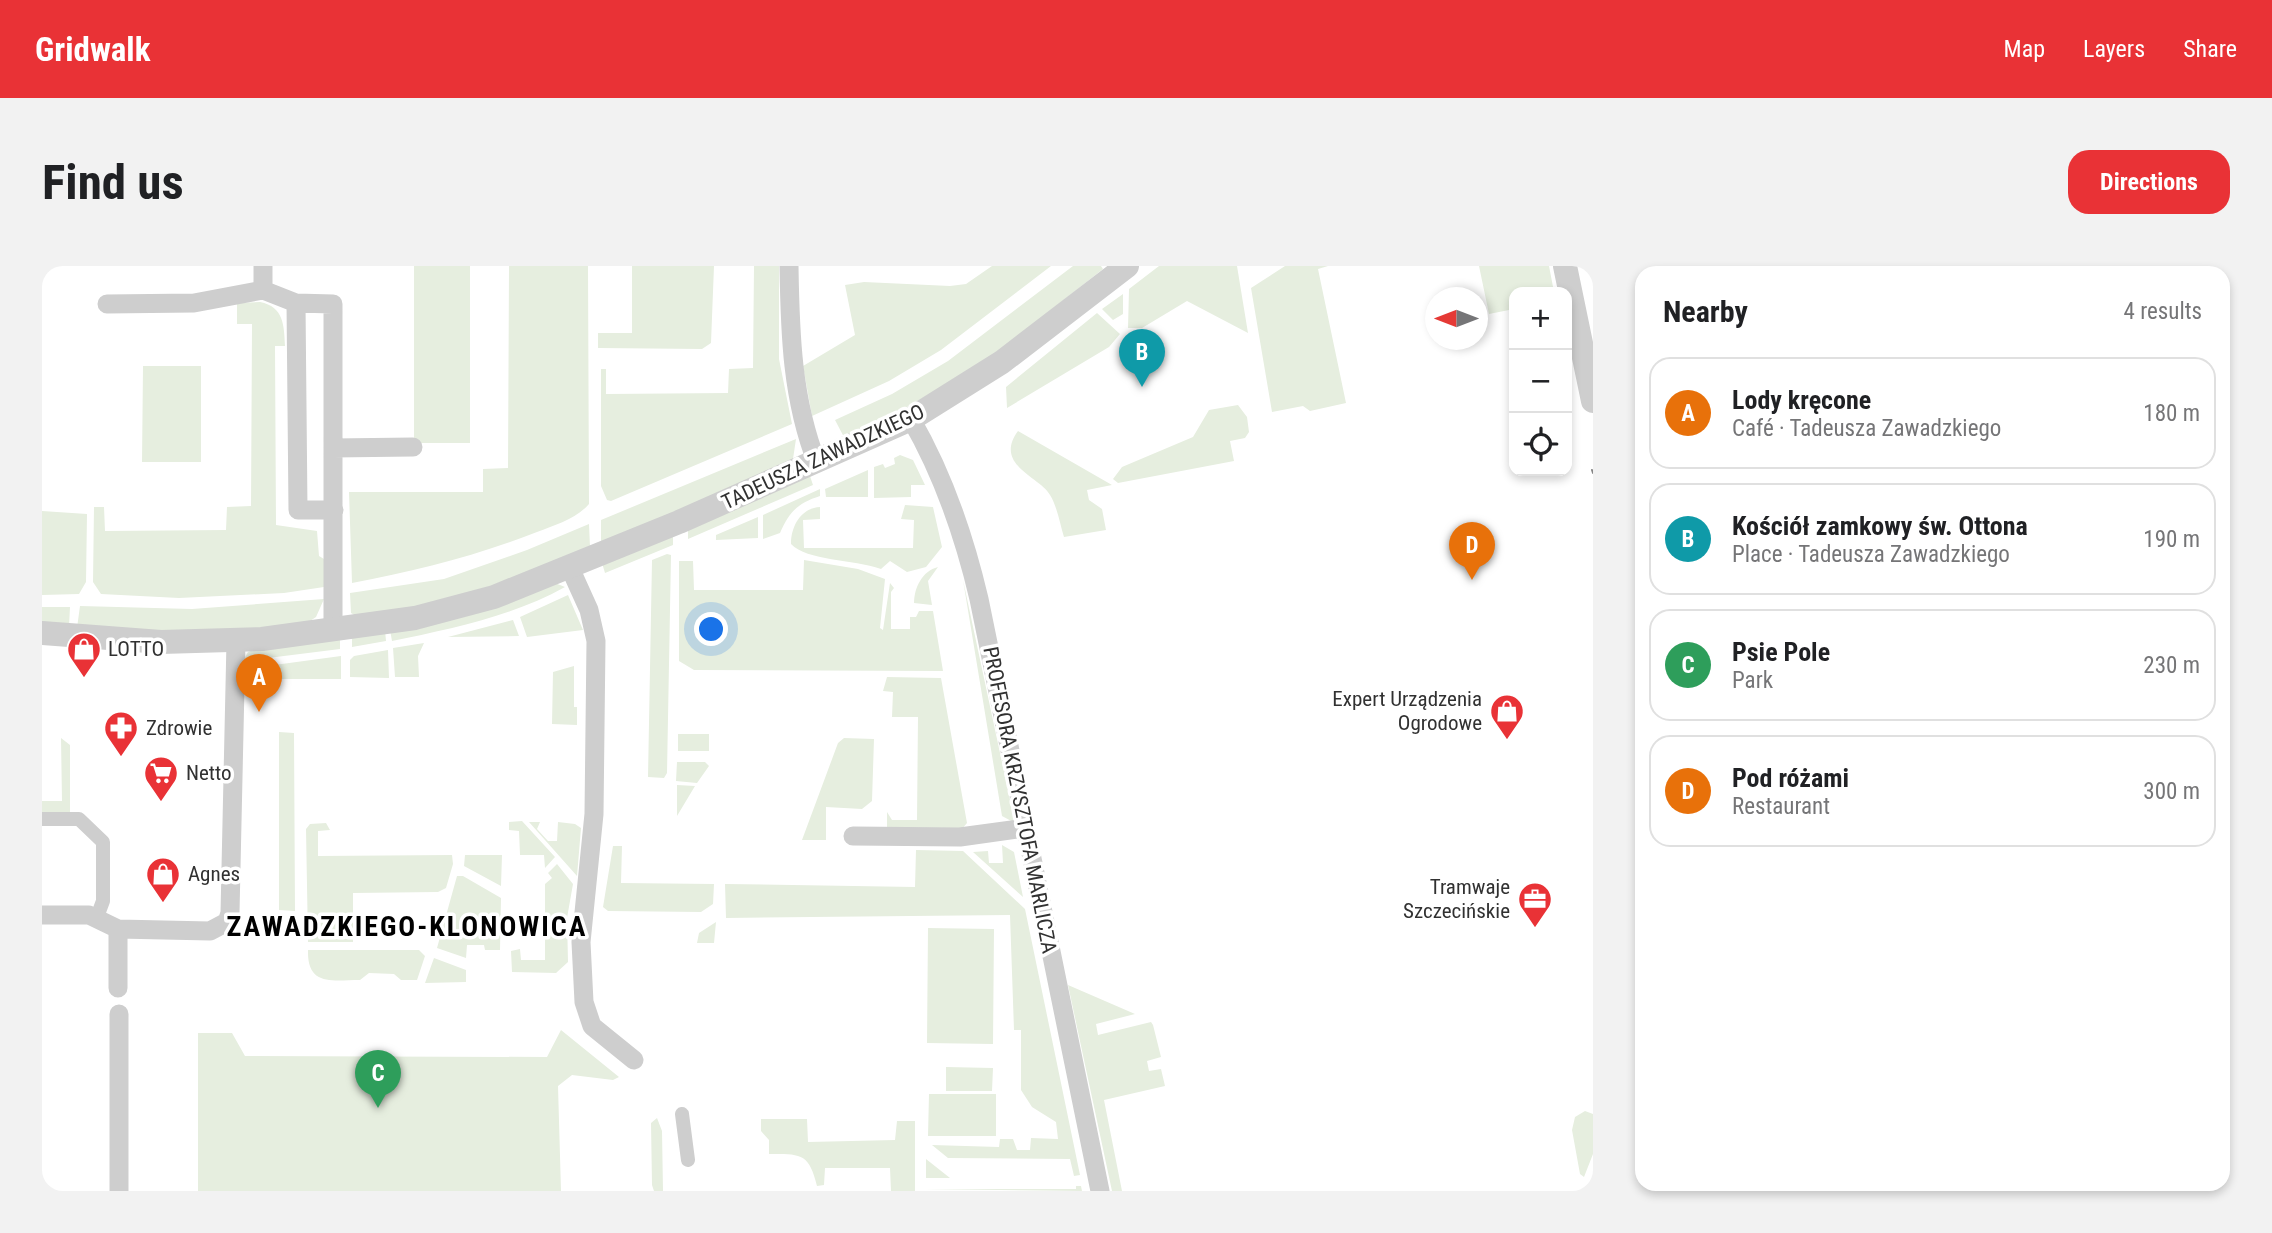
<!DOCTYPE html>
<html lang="en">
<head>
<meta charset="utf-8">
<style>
  body { margin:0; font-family:"Roboto Condensed",sans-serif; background:#f2f2f2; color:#202124 }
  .controls { position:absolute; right:21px; top:21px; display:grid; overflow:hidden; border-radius:14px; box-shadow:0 4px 10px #0003 }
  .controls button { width:63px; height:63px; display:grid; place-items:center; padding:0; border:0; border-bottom:2px solid #e0e0e0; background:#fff; color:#202124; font:35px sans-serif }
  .compass { position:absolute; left:1383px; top:21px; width:63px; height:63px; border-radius:50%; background:#fff; box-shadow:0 4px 10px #0003; rotate:270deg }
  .you { position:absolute; left:670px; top:364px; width:24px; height:24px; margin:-18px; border:5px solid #fff; border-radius:50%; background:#1a73e8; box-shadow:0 0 0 10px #1a73e833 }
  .badge { display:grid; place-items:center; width:46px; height:46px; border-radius:50%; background:#e93236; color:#fff; font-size:23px; font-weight:700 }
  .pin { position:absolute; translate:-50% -58px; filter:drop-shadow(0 2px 4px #0008) }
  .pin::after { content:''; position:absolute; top:37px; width:24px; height:21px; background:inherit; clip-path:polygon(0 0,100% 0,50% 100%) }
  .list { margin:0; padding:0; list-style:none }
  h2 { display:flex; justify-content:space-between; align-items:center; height:91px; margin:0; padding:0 28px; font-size:30px }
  h2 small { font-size:23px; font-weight:400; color:#757577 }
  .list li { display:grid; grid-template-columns:46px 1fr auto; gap:21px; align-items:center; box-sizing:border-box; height:112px; margin:0 14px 14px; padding:0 14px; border:2px solid #e0e0e0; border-radius:21px }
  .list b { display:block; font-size:26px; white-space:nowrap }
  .list p { margin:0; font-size:23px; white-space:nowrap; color:#757577 }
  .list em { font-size:23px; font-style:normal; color:#757577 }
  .icon { flex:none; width:38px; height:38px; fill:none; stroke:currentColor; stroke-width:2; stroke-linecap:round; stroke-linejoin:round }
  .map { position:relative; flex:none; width:1551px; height:925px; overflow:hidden; border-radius:21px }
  header { display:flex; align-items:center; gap:42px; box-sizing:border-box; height:98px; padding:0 35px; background:#e93236; color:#fff }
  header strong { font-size:33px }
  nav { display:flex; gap:38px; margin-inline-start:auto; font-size:24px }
  .intro { display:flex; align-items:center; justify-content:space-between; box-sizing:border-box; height:168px; padding:0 42px }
  h1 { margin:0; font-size:49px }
  .button { padding:18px 32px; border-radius:21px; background:#e93236; color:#fff; font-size:24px; font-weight:700 }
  main { display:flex; gap:42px; padding:0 42px }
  aside { flex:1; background:#fff; border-radius:21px; box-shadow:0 4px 10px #0003 }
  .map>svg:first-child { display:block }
  .green { fill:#e6eedf }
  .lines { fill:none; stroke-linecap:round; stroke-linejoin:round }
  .pedestrian { stroke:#cecece; stroke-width:14 }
  .minor { stroke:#cecece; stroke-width:19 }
  .tertiary { stroke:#cecece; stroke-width:24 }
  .tram { stroke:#868686; stroke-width:2 }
  .labels { text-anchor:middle; stroke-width:7; stroke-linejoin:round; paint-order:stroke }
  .street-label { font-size:21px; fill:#313131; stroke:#fff }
  .poi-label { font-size:21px; fill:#313131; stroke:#fff; text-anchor:start }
  .district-label { font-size:28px; font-weight:bold; letter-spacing:2px; fill:#000; stroke:#fff }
</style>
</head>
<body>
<header>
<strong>Gridwalk</strong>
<nav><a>Map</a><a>Layers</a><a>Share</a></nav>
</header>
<div class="intro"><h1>Find us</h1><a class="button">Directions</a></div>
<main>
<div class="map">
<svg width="1551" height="925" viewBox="0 0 1551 925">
  <rect width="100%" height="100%" fill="#fff"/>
  <path class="green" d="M 372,0 L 428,0 L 428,177 L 372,177 Z
    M 467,0 L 546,0 L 547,238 C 534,253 513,259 495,266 C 434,290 374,305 310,317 L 307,226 L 441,226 L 441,203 L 466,202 Z
    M 590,0 L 672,0 L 669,77 L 660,83 L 556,82 L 556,67 L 590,67 Z
    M 712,0 L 737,0 L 737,93 L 750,158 L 569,235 L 565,234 L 559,220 L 559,103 L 564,103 L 564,128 L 686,127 L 687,103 L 711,102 Z
    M 950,0 L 1009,0 L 899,84 L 847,115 L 770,150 L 761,100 L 813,69 L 803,19 L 822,16 L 908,20 L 924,18 Z
    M 1031,0 L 1059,0 L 1061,3 L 938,100 L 804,175 L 793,154 L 850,128 L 906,95 Z
    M 1117,0 L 1195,0 L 1206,67 L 1145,35 L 1100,62 L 1086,62 L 1087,23 Z
    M 1243,0 L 1286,0 L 1276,3 L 1304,137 L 1268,145 L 1261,140 L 1230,146 L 1209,22 Z
    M 1437,0 L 1507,0 L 1512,26 L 1472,26 L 1472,43 L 1447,48 Z
    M 1081,28 L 1081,48 L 1071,54 L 1060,43 Z
    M 218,36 C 242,41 242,59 243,80 L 233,80 L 234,259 L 275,265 L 277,290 L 282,293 L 282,321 L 242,327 L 137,332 L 59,328 L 51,316 L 52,241 L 62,241 L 63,265 L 184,264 L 185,241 L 209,240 L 210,58 L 195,58 L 195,37 Z
    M 1055,47 L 1078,68 L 1067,81 L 965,142 L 964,121 Z
    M 101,100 L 159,100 L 159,196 L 100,196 Z
    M 1196,139 L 1205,151 L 1207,166 L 1203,172 L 1188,175 L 1192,195 L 1076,217 L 1071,213 L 1080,201 L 1151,171 L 1167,144 Z
    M 976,165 L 1070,219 L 1045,224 L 1047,234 L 1060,243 L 1064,264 L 1022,271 C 1018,258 1015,240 1008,229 C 998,211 951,199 976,165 Z
    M 754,173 L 751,193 L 559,279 L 559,254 Z
    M 858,189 L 871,194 L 883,219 L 869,219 L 869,231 L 832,232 L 832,201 L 841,198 L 843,202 L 853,198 L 852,192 Z
    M 826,204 L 826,231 L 784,231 L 783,223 Z
    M 768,210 L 771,219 L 646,273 L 646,262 Z
    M 778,223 L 778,230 C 756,237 747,246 738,267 L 721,273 L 721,249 Z
    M 863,239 L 891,241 L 900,281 L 884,301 L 865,306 L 848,295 L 839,303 C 811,293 765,295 749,278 C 749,260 759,242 778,241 L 778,253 L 761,254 L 762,282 L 871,282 L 872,254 L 859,253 Z
    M 0,245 L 45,248 L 44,316 L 37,328 L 0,329 Z
    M 716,251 L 716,272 L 674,274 L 674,269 Z
    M 547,258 L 548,281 L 421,332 L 316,351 L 309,347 L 308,327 L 402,313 L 485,284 Z
    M 631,267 L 631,279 L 563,307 L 560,297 Z
    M 625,288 L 629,289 L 625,507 L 622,512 L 606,511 L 610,294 Z
    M 762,294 L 816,303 L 843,313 L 838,362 L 841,364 L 848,317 L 852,322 L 849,326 L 849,363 L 868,363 L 868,351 L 874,351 L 877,345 L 891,345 L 901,405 L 652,404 L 637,395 L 637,295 L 651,295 L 652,324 L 761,324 Z
    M 896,301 L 886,315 L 890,339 L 872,337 C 872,322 880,305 896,301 Z
    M 921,314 L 973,557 L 960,550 Z
    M 513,317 L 523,321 C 471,350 408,363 350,375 L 348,364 Z
    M 526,329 L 541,364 L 485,371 L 478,351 Z
    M 282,333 L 274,351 L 262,359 L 170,367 L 35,362 L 38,340 L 150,343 Z
    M 0,341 L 28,341 L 27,361 L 0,358 Z
    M 471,354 L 477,370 L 406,371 Z
    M 343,364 L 344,375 L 310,381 L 310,369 Z
    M 298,371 L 298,383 L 201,395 L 206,386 L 214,383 Z
    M 382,377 L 376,390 L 377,411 L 353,411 L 351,382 Z
    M 346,384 L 347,412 L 308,411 L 308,394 L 312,390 Z
    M 299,390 L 299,413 L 209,413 L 210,402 Z
    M 532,400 L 532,441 L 535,441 L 535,459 L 510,458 L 511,406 Z
    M 845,411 L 899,412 L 925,557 L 919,564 L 845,566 L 845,546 L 850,554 L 875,554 L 876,451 L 850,451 L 851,426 L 841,425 Z
    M 237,466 L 252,467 L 253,645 L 237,644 Z
    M 636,468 L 667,468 L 667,485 L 636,485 Z
    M 19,472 L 28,479 L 28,546 L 0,547 L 0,535 L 20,535 Z
    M 802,472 L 832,473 L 830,535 L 820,543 L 784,541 L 784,574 L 760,574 L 796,477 Z
    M 635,496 L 663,496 L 667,500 L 655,517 L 634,515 Z
    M 635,519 L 653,520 L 635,550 Z
    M 480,555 L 513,591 L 503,602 L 502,589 L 478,589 L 477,565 L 467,564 L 467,556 Z
    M 487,556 L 498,556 L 495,563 L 506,575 L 515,575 L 516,556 L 533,558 L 539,562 L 535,610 Z
    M 284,557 L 288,564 L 276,565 L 276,590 L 410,589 L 411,598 L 404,622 L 396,626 L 311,627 L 311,676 L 266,676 L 264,563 L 268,558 Z
    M 960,579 L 972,586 L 981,631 L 931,586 L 946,585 L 947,597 L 961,597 Z
    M 571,580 L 580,580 L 579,617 L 672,618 L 671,638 L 659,646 L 566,645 L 561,641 Z
    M 874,584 L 921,585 L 983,643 L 1038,909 L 1032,910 L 1028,893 L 906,892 L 890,879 L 957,881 L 958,873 L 971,873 L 975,884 L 988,884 L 989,872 L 1016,873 L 1014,856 L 990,841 L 979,824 L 979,764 L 972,764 L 968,649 L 684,652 L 683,618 L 873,621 Z
    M 423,589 L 460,589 L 459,620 L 422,600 Z
    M 515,598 L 531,618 L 525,652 L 526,696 L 514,707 L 470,706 L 469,685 L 478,683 L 479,694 L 503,694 L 503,618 L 510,612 L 506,607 Z
    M 415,610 L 421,610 L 459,632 L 458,684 L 443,684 L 442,679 L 425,679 L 424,692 L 395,682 Z
    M 674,656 L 672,677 L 655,677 L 657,667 Z
    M 886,662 L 952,663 L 951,778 L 885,777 Z
    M 266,684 L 377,684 L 383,690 L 375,714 L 359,714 L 352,708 L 327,707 L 318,714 C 291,714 265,721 266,684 Z
    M 392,692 L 424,704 L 424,716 L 383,717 Z
    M 1026,719 L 1093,748 L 1054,758 L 1056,769 L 1109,756 L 1111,759 L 1119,791 L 1105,795 L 1107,805 L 1119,803 L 1123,820 L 1062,834 L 1080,925 L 1070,925 Z
    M 519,764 L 577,811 L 571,814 L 530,809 L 516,820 L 519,925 L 156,925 L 156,767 L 190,767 L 203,790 L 505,791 Z
    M 904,801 L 951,802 L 950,825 L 904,825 Z
    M 887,828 L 954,828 L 954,870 L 886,870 Z
    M 1543,845 L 1551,848 L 1551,888 L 1542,911 L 1538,908 L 1530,864 L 1533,851 Z
    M 615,852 L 620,865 L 621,925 L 612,925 L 610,919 L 609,857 Z
    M 719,853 L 765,853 L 766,876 L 853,874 L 855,855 L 873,855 L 873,925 L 849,925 L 848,902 L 783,902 L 782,919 L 775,920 C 767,887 759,888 727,888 L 727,874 L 719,865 Z
    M 884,892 L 884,893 L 908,912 L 884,912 Z
    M 1034,920 L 1039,920 L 1040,925 L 882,923 L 1034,923 Z"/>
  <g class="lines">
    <path class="pedestrian" d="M 0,553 L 37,553 L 61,576 L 61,635 L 55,651
      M 640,848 L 646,894"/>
    <path class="minor" d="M 221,0 L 221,24
      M 747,0 C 748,67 750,134 775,197
      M 254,37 L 256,244 L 292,244
      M 65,38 L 152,37 L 221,24 L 254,37 L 291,38 L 291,364
      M 869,153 C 902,210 922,269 937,333 L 1058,925
      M 291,182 L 371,181
      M 528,302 L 547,344 L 554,375 L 552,548 L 539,676 L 542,736 L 550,760 L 592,794
      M 811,570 L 918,571 L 983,562
      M 0,649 L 47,649 L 76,663 L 168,665 L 185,656 L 188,647 L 194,375
      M 76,663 L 76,722
      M 77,748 L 77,925"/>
    <path class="tertiary" d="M 1523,0 L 1551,135
      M 0,367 L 119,376 L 220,373 L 373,352 L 452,331 L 637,256 L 869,153 L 960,96 L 1085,0"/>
    <path class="tram" d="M 1550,204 L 1551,207"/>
  </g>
  <defs>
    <g id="shop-pin" transform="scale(1.75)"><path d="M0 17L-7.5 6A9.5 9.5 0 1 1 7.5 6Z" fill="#e93236" stroke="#fff"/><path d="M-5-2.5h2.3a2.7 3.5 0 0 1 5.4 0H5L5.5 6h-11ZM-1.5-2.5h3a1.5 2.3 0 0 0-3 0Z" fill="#fff"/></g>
    <g id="pharmacy-pin" transform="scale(1.75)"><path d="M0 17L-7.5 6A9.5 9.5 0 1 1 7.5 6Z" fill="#e93236" stroke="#fff"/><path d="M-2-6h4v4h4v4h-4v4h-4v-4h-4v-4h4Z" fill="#fff"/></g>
    <g id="supermarket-pin" transform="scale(1.75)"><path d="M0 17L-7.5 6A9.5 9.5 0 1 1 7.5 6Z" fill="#e93236" stroke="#fff"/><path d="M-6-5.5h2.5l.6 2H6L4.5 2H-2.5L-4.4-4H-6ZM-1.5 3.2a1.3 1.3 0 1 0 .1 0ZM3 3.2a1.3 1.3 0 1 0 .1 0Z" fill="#fff"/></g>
    <g id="office-pin" transform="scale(1.75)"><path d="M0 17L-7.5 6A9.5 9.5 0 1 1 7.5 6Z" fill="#e93236" stroke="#fff"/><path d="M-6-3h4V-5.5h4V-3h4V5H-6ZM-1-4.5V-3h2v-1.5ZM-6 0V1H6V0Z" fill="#fff"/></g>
  </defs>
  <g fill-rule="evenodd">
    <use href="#shop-pin" x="42" y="383"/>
    <use href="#shop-pin" x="1465" y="445"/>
    <use href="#pharmacy-pin" x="79" y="462"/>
    <use href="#supermarket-pin" x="119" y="507"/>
    <use href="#shop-pin" x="121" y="608"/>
    <use href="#office-pin" x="1493" y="633"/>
  </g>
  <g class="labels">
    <g class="street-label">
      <text transform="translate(781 191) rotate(-25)" y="7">TADEUSZA ZAWADZKIEGO</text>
      <text transform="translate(978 534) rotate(79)" y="7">PROFESORA KRZYSZTOFA MARLICZA</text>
    </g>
    <g class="poi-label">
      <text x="66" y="390">LOTTO</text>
      <text x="1440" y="440" text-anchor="end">Expert Urządzenia<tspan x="1440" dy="24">Ogrodowe</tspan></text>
      <text x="104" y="469">Zdrowie</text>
      <text x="144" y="514">Netto</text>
      <text x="146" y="615">Agnes</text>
      <text x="1468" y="628" text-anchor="end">Tramwaje<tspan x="1468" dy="24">Szczecińskie</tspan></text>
    </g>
    <g class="district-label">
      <text x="365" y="670">ZAWADZKIEGO-KLONOWICA</text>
    </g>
  </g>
</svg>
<div class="controls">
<button>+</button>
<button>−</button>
<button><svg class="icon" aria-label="locate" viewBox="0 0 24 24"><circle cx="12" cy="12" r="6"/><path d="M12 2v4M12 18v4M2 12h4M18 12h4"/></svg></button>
</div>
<svg class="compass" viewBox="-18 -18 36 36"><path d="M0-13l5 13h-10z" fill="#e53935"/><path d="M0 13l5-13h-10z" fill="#757577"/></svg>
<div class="you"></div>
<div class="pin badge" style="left:217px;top:446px;background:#e8710a">A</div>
<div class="pin badge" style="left:1100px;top:121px;background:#0f9aa8">B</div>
<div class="pin badge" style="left:336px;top:842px;background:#2e9e5b">C</div>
<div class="pin badge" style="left:1430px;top:314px;background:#e8710a">D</div>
</div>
<aside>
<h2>Nearby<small>4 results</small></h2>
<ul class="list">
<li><span class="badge" style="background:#e8710a">A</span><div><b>Lody kręcone</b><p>Café · Tadeusza Zawadzkiego</p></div><em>180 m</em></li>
<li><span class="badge" style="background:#0f9aa8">B</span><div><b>Kościół zamkowy św. Ottona</b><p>Place · Tadeusza Zawadzkiego</p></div><em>190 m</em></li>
<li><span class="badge" style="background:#2e9e5b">C</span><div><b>Psie Pole</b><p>Park</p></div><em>230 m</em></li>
<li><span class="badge" style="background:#e8710a">D</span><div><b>Pod różami</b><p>Restaurant</p></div><em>300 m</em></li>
</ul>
</aside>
</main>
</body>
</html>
